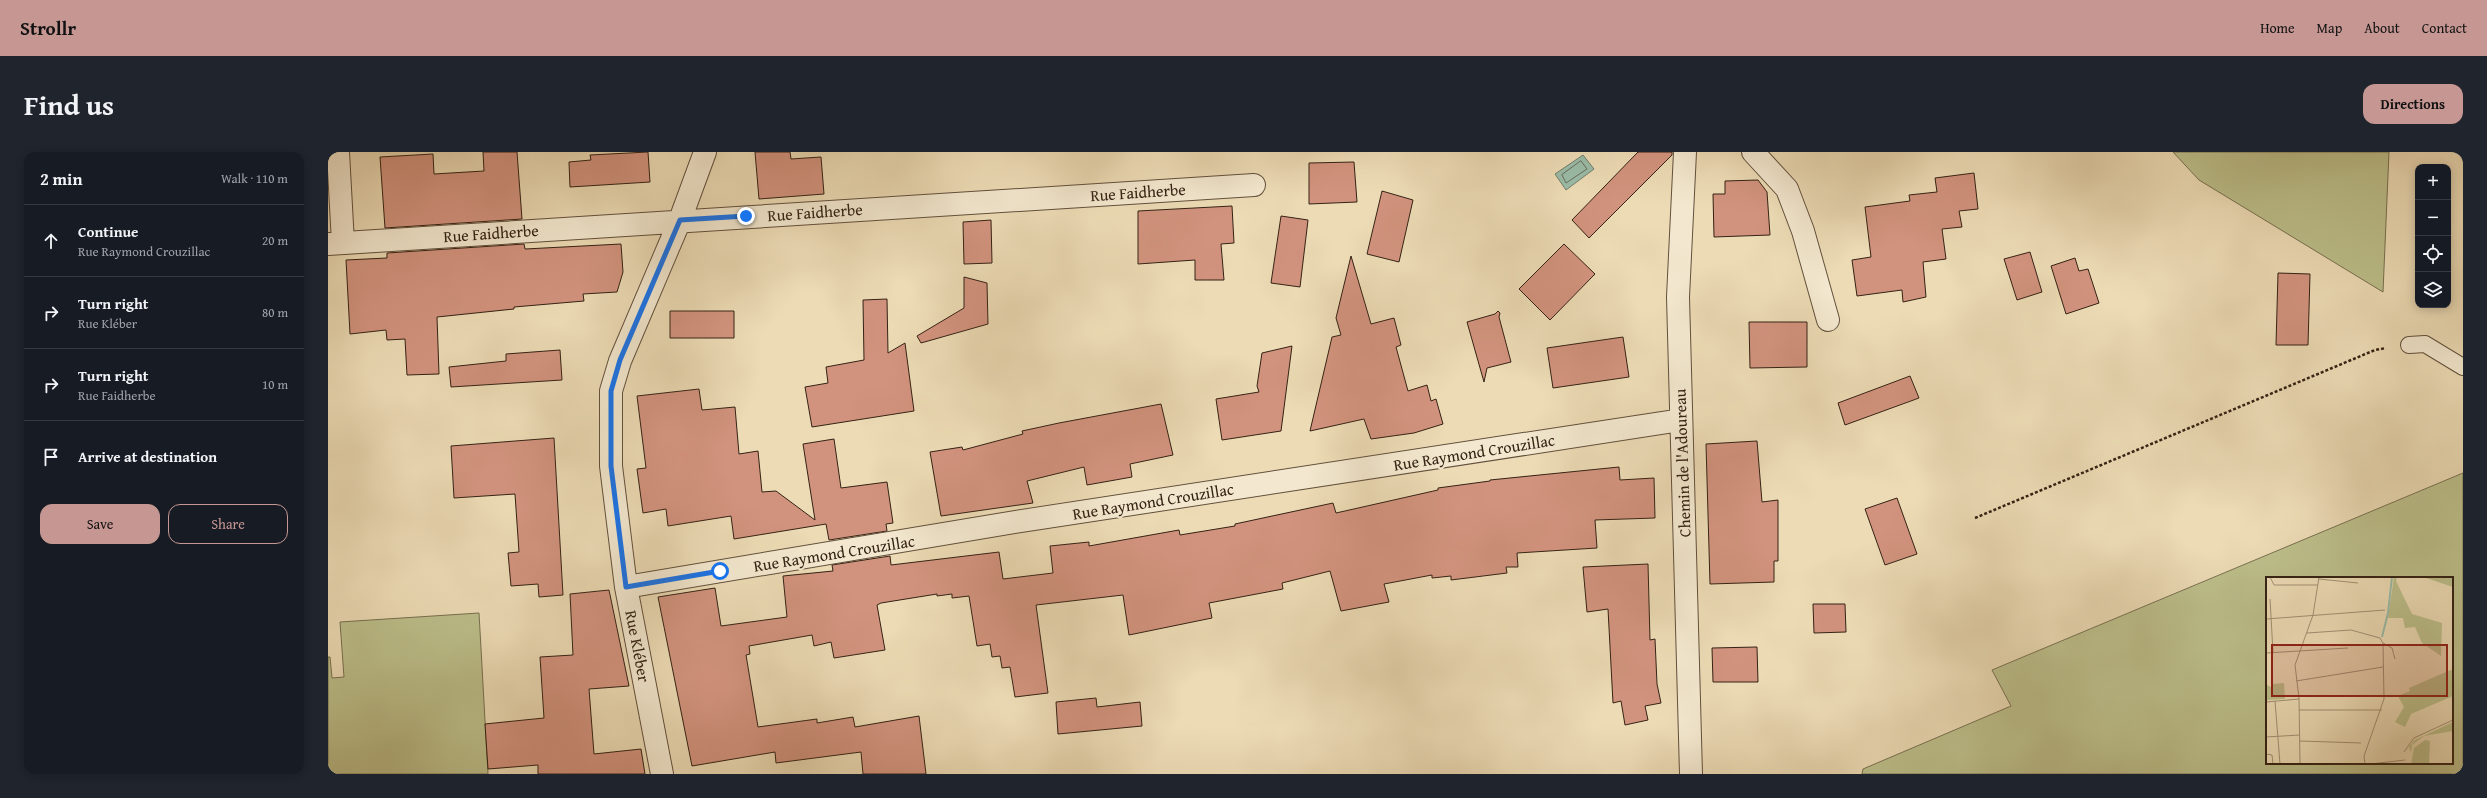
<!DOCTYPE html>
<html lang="en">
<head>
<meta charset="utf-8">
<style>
  body { margin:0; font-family:"Gentium Book Plus",serif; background:#20242c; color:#f1f3f6 }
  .controls { position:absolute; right:12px; top:12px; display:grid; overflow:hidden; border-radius:8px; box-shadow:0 2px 10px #0003 }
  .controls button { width:36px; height:36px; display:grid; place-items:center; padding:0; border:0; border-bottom:1px solid #363941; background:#171b24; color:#f1f3f6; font:20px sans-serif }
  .stop { position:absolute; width:12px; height:12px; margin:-9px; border:3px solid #1a73e8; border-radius:50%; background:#fff }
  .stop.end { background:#1a73e8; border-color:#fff; box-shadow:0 1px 4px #0008 }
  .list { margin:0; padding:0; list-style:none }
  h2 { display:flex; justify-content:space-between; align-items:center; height:52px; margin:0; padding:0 16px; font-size:17px }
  h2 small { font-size:13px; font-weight:400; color:#9ea1a6 }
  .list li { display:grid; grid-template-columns:26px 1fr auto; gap:12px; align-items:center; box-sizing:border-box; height:72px; padding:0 16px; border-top:1px solid #363941 }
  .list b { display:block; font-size:15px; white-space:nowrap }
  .list p { margin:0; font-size:13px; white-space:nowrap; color:#9ea1a6 }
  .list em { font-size:13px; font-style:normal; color:#9ea1a6 }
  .actions { display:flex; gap:8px; padding:12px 16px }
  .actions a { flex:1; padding:9px 0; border:1px solid #c59692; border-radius:12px; text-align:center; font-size:14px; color:#c59692 }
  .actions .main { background:#c59692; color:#111 }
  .icon { flex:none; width:22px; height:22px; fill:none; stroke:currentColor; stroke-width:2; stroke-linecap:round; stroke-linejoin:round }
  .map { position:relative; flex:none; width:2135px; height:622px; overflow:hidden; border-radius:12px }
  header { display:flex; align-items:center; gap:24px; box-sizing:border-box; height:56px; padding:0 20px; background:#c59692; color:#111 }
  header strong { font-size:19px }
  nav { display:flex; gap:22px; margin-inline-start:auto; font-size:14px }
  .intro { display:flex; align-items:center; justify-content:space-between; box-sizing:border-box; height:96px; padding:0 24px }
  h1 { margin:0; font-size:28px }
  .button { padding:10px 18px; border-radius:12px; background:#c59692; color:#111; font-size:14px; font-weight:700 }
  main { display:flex; gap:24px; padding:0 24px }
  aside { flex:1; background:#171b24; border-radius:12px; box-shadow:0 2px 10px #0003 }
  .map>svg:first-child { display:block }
  .green { fill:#bcbf8b; stroke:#787050; fill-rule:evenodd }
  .water { fill:#9abca8; stroke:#717e6d }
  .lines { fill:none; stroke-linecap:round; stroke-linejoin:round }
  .shore { stroke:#676f5e; stroke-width:1 }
  .building { fill:#d2937e; stroke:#342214 }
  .lane-casing { stroke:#62503c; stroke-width:18 }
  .street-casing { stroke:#62503c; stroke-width:24 }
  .path { stroke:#342214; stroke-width:2.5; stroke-dasharray:3 2; stroke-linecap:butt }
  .lane { stroke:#f3e8cf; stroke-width:16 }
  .street { stroke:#f3e8cf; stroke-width:22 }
  .route { stroke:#1a73e8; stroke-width:5 }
  .labels { text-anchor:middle; stroke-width:4; stroke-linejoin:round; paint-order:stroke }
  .street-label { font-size:16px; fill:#342214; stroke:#f3e8cf }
  .inset-river { fill:none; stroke:#9abca8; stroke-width:2 }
  .inset-road { fill:none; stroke:#a29175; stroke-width:1 }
  .view { fill:#8f2418; fill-opacity:0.15; stroke:#8f2418; stroke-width:2 }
  .inset-edge { fill:none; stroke:#342214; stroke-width:2 }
</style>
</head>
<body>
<header>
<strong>Strollr</strong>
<nav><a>Home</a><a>Map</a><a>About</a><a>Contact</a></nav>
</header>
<div class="intro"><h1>Find us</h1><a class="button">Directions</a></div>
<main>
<aside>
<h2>2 min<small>Walk · 110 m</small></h2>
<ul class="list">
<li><svg class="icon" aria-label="ahead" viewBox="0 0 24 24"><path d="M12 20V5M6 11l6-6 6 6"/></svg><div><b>Continue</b><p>Rue Raymond Crouzillac</p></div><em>20 m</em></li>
<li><svg class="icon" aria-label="right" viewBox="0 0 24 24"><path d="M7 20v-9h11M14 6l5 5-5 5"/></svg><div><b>Turn right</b><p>Rue Kléber</p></div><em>80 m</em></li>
<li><svg class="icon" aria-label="right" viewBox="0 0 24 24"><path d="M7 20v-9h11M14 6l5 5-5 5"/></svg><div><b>Turn right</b><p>Rue Faidherbe</p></div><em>10 m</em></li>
<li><svg class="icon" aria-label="arrive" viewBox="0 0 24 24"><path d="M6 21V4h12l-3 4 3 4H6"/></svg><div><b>Arrive at destination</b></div></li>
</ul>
<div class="actions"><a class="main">Save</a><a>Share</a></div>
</aside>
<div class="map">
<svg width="2135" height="622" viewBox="0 0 2135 622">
  <rect width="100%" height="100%" fill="#ecdbb5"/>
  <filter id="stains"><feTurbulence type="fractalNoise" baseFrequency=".005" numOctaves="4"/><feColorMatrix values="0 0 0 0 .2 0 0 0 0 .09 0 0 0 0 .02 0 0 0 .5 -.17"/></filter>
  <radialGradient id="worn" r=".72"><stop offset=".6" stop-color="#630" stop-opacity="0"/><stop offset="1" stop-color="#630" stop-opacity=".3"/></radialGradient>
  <path class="green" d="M 1845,0 L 2061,0 L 2055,140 L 1871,28 Z
    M 2135,321 L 2135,622 L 1534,622 L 1535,617 L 1683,554 L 1664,518 ZM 1939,426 L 2124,426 L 2124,611 L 1939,611 Z
    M 151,461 L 160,622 L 0,622 L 0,505 L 2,505 L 4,526 L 16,525 L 12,470 Z"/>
  <path class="water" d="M 1255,3 L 1266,17 L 1238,38 L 1227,22 Z"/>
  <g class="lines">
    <path class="shore" d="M 1253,9 L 1259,17 L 1238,31 L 1234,23 Z"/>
  </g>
  <path class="building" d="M 155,0 L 189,0 L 194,67 L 57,76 L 52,5 L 105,2 L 106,22 L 156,19 Z
    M 320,0 L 322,30 L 242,35 L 241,10 L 263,8 L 262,3 Z
    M 427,0 L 462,0 L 463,7 L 493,5 L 496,42 L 431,47 Z
    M 1310,0 L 1344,0 L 1344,3 L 1261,86 L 1244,68 Z
    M 1026,10 L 1029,50 L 981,52 L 981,11 Z
    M 1646,21 L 1650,57 L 1631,59 L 1634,75 L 1614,77 L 1618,107 L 1595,110 L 1598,145 L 1575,150 L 1574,138 L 1529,144 L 1524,108 L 1543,105 L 1537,55 L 1582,49 L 1581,43 L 1609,40 L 1607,26 Z
    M 1430,28 L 1439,40 L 1442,83 L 1386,85 L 1385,42 L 1397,42 L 1397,29 Z
    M 1054,39 L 1085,48 L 1071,110 L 1039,102 Z
    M 904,54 L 906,91 L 893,92 L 896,128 L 867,128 L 867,108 L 810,112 L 810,59 Z
    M 953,64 L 980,68 L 972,135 L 943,131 Z
    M 663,68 L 664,111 L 636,112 L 635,70 Z
    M 196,92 L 197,97 L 293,92 L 295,120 L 289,140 L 255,142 L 256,149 L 186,155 L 186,157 L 109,165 L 111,222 L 79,223 L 77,187 L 59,188 L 58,178 L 22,182 L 18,108 L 59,106 L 59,101 Z
    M 1236,92 L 1267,122 L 1222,168 L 1191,137 Z
    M 1702,100 L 1714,140 L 1689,148 L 1676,107 Z
    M 1023,104 L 1043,172 L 1066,166 L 1073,193 L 1068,195 L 1080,239 L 1099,233 L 1103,249 L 1108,247 L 1115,272 L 1086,281 L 1043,287 L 1036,267 L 982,279 L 1004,185 L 1013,183 L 1008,166 Z
    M 1747,106 L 1751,119 L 1760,117 L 1771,151 L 1738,162 L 1723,114 Z
    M 1950,121 L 1982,122 L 1980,193 L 1948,193 Z
    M 636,125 L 659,131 L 660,172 L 593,191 L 589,184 L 636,156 Z
    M 559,147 L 560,201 L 577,191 L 586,259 L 484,275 L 477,235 L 500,231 L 498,215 L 536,208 L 535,148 Z
    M 342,159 L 406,159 L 406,186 L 342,186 Z
    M 1170,159 L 1172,161 L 1171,165 L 1183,210 L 1159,216 L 1156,230 L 1139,170 L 1167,162 Z
    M 1421,170 L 1479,170 L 1479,215 L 1422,216 Z
    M 1295,185 L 1301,225 L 1225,236 L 1219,196 Z
    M 964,194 L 953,279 L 894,288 L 888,247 L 931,240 L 929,234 L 934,201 Z
    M 232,198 L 234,228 L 123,235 L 121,215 L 178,209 L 178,202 Z
    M 1582,224 L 1591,246 L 1517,273 L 1510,251 Z
    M 371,237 L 374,258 L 407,255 L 411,302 L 430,299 L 434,340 L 448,339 L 487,368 L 475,292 L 506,287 L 513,336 L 559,330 L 565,371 L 558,372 L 559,379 L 501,388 L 498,372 L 406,387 L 403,364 L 340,374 L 338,357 L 315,361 L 309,317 L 318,316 L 309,244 Z
    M 833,252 L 845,303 L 802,312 L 804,325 L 759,333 L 756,315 L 699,329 L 705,351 L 613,364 L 602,300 L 634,295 L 635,298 L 695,282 L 694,279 L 731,271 Z
    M 226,286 L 235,443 L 211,445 L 210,432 L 183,434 L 180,401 L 191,400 L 187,342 L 126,346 L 123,294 Z
    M 1429,289 L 1434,350 L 1450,348 L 1450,409 L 1446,409 L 1446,430 L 1382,432 L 1378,292 Z
    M 1291,315 L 1292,328 L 1326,326 L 1327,366 L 1267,368 L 1269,396 L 1189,401 L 1190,415 L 1178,415 L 1179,421 L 1123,428 L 1123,424 L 1104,426 L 1104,423 L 1056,432 L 1061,450 L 1013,459 L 1002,419 L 954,431 L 955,437 L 881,451 L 884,466 L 801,483 L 795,443 L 708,453 L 720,541 L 687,545 L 682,515 L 674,516 L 672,504 L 664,505 L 662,492 L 649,494 L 641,444 L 624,446 L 624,442 L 609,444 L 609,442 L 553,451 L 549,453 L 557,498 L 506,506 L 503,490 L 486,494 L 484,483 L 421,494 L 422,502 L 418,503 L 430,575 L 489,567 L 489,571 L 525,565 L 527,575 L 591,564 L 598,622 L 535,622 L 533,600 L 448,611 L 447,600 L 364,614 L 330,445 L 387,436 L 393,474 L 459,465 L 455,424 L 505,419 L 504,413 L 562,404 L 563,413 L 671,400 L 675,427 L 725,421 L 722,394 L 761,390 L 761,394 L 851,378 L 852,383 L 907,374 L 907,372 L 1005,351 L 1008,361 L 1110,338 L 1110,336 L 1162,329 L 1162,328 Z
    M 1569,346 L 1589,402 L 1557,413 L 1537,357 Z
    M 1320,412 L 1322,488 L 1327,487 L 1329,532 L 1333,551 L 1317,554 L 1320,568 L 1297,573 L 1293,549 L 1285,551 L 1280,457 L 1259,460 L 1255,415 Z
    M 281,438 L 301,534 L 261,537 L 266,602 L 313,597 L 317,622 L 210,622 L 210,613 L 160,617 L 157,572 L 216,566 L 212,505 L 245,503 L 242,442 Z
    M 1485,452 L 1517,452 L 1518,480 L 1486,481 Z
    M 1429,495 L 1430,530 L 1385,530 L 1384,496 Z
    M 768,546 L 769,555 L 812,550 L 814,574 L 730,582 L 728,550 Z"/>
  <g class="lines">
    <g class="lane-casing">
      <path id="lane" d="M 2081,193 L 2097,192 L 2135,215"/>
    </g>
    <g class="street-casing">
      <path id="street" d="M 10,0 L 15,91
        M 1357,0 L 1350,145 L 1363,622
        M 1425,0 L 1459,37 L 1475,79 L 1500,168
        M 0,92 L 926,33
        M 298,435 L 687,370 L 1353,268
        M 334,622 L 298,435 L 283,314 L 283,239 L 292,209 L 352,68 L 377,0"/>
    </g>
    <path class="path" d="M 1647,366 L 2047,198 L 2058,196"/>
    <use href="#lane" class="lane"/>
    <use href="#street" class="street"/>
  </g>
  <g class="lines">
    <path class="route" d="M 392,419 L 298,435 L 283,314 L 283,239 L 292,208 L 352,68 L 418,64"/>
  </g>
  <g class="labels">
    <g class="street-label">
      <text transform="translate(810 40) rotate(-4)" y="6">Rue Faidherbe</text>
      <text transform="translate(487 60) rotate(-4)" y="6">Rue Faidherbe</text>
      <text transform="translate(163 81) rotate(-4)" y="6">Rue Faidherbe</text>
      <text transform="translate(1146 300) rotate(-9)" y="6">Rue Raymond Crouzillac</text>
      <text transform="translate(1354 311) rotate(-92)" y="6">Chemin de l'Adoureau</text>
      <text transform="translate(825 349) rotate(-9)" y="6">Rue Raymond Crouzillac</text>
      <text transform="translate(506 401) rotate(-9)" y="6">Rue Raymond Crouzillac</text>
      <text transform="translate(310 494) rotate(79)" y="6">Rue Kléber</text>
    </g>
  </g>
  <g transform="translate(1938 425)">
    <rect width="187" height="187" fill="#ecdbb5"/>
    <path d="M 128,0 L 131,0 L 130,4 L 146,37 L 176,46 L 175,79 L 156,66 L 149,50 L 139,51 L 137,41 L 122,41 ZM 157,0 L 187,0 L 187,10 ZM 187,92 L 187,119 L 145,137 L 139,150 L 129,145 L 138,130 L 132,119 L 144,114 L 143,111 ZM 18,106 L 19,122 L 0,123 L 1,108 L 7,111 L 7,107 ZM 187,145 L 187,154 L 158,159 L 146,168 L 145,175 L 143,170 L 149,163 ZM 159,163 L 164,164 L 163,187 L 145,187 L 148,171 Z" fill="#bcbf8b"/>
    <path class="inset-river" d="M 116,60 L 122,36 L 126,0"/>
    <path class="inset-road" d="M 4,0 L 8,8 L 52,8M 53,2 L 92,6M 4,22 L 7,75M 0,42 L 119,33M 41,56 L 85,53 L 114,61 L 117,66 L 118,122 L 98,179 L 99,187M 117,66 L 126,71 L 129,82M 0,76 L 82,71M 30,104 L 117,90M 9,124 L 14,187M 0,125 L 33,122M 33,133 L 116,133M 0,160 L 34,158M 34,164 L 95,166M 138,175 L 148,161 L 187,143M 0,177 L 6,178 L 7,187M 34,187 L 33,121 L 29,88 L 47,38 L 53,0M 104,187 L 139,183"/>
    <path class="view" d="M 6,68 L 181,68 L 181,119 L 6,119 Z"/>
    <rect width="187" height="187" class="inset-edge"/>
  </g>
  <rect width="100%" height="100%" filter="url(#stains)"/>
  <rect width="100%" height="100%" fill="url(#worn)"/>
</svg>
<div class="controls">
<button>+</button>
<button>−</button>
<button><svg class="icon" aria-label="locate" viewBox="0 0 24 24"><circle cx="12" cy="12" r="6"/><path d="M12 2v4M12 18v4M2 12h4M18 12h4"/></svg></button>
<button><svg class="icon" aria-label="layers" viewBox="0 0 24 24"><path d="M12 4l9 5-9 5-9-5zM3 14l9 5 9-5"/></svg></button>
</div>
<div class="stop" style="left:392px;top:419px"></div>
<div class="stop end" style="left:418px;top:64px"></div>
</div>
</main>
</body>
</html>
